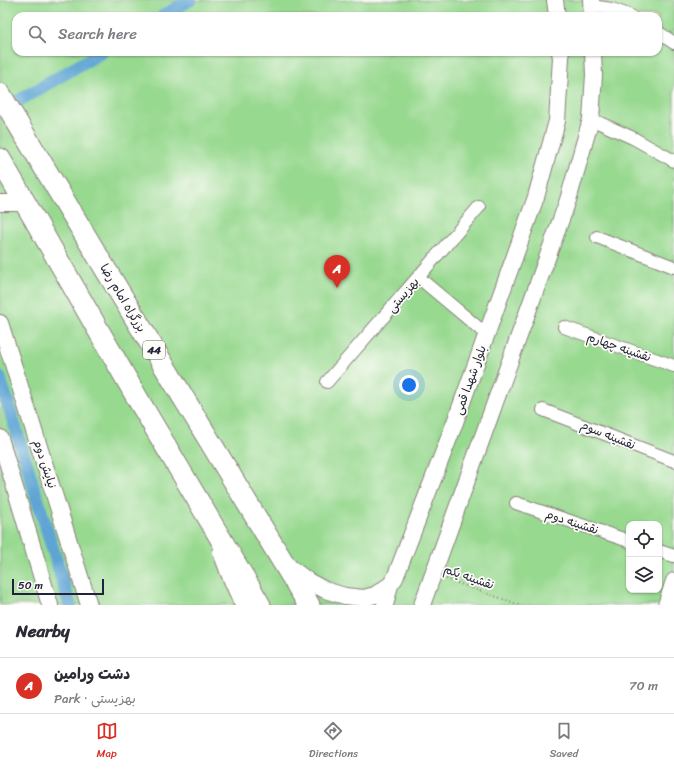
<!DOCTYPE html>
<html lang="en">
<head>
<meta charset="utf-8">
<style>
  body { margin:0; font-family:Sriracha,"Playpen Sans Arabic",sans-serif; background:#f7f7f7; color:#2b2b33 }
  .controls { position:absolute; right:12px; bottom:12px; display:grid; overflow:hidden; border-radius:8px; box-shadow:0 1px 3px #0004 }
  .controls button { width:36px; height:36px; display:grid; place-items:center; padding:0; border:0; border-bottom:1px solid #e1e1e2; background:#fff; color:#2b2b33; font:20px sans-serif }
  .scale { position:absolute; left:12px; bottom:10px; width:92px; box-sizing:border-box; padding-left:4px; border:2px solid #22223b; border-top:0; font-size:11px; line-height:14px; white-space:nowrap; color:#22223b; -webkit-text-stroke:3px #fdfcf7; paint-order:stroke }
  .you { position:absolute; left:409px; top:385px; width:14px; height:14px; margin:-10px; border:3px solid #fff; border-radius:50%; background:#1a73e8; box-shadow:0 0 0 6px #1a73e833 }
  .badge { display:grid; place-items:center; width:26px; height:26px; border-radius:50%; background:#d93025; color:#fff; font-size:13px; font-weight:700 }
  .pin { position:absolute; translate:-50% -33px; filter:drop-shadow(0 1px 2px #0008) }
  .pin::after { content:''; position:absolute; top:21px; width:14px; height:12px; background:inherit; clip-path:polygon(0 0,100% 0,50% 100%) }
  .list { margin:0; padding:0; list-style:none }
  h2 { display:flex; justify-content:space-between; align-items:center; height:52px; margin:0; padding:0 16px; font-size:17px }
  h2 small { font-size:13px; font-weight:400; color:#7c7c81 }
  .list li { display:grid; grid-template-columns:26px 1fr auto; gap:12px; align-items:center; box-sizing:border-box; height:56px; padding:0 16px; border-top:1px solid #e1e1e2 }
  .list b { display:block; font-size:15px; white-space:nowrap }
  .list p { margin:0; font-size:13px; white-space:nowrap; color:#7c7c81 }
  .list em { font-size:13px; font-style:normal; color:#7c7c81 }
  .icon { flex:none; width:22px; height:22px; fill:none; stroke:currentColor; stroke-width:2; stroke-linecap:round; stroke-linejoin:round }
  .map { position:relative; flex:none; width:674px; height:605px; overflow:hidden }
  .search { position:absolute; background:#fff; box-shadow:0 1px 3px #0004; left:12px; right:12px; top:12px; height:44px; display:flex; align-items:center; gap:10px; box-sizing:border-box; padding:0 14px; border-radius:12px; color:#7c7c81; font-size:15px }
  .sheet { height:108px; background:#fff }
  nav { display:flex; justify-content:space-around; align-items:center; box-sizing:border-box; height:56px; border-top:1px solid #e1e1e2; background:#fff; font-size:11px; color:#7c7c81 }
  nav a { display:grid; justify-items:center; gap:2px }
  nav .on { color:#d93025 }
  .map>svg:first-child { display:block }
  .green { fill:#98d990; stroke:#5d7e66; fill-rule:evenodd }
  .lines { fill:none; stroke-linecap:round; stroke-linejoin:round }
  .canal { stroke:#5fa4d4; stroke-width:13 }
  .street-casing { stroke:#887f7a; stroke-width:14 }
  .secondary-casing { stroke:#887f7a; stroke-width:18 }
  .highway-casing { stroke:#887f7a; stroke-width:23 }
  .path { stroke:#887f7a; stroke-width:2; stroke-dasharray:1 3; stroke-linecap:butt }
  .street { stroke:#fff; stroke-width:12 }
  .secondary { stroke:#fff; stroke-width:16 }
  .highway { stroke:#fff; stroke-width:21 }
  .labels { text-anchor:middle; stroke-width:3.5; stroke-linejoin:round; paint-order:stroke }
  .shield { fill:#fdfcf7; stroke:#646373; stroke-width:1 }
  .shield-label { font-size:11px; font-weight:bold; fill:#22223b }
  .street-label { font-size:12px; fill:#22223b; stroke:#fdfcf7 }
</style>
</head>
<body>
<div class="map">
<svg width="674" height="605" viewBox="0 0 674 605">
  <rect width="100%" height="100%" fill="#fdfcf7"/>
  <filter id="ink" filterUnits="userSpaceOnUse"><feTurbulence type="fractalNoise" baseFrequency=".025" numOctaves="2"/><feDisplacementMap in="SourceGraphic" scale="8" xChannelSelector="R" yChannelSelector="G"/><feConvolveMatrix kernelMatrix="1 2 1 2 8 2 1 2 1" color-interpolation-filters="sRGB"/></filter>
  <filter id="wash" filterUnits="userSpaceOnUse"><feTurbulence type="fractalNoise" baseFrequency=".012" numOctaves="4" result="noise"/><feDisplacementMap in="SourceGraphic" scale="16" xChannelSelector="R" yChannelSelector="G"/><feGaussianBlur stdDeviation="0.9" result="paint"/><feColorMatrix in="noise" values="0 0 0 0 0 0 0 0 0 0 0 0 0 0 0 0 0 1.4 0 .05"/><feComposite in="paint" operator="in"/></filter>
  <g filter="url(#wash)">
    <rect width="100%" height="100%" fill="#eedcb9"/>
    <path class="green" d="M 0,0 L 674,0 L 674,605 L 0,605 ZM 16,16 L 658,16 L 658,52 L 16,52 ZM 629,524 L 659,524 L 659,590 L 629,590 Z"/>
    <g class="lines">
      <path class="canal" d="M 163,16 L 190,0
        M 18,101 L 102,52
        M 0,378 L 70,605"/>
    </g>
  </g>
  <g filter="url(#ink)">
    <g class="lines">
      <g class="street-casing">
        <path id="street" d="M 591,6 L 612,9 L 631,16
          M 658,32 L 674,43
          M 591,119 L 633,138 L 674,161
          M 597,237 L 674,267
          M 418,277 L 486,334
          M 564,327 L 674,366
          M 327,382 L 479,207
          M 543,410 L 674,461
          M 516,503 L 629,541
          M 659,551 L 674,556"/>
      </g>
      <g class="secondary-casing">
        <path id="secondary" d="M 555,0 L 557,16
          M 591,0 L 592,16
          M 0,203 L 26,203
          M 0,323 L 89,605
          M 0,438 L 50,605
          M 221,552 L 230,576 L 243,605
          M 288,566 L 308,581 L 325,590 L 345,596 L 364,598 L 375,595 L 390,585 L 395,578 L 454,425 L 536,197 L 557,121 L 561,58 L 560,52
          M 385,605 L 390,585
          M 422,605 L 568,200 L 591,119 L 594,75 L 593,52
          M 666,605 L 674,581"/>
      </g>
      <g class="highway-casing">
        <path id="highway" d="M 0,94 L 106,270 L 309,605
          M 0,159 L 139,401 L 260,605"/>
      </g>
      <path class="path" d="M 446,579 L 520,605"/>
      <use href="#street" class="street"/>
      <use href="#secondary" class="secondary"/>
      <use href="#highway" class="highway"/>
    </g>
  </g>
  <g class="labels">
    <rect class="shield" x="143" y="341" width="22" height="18" rx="3"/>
    <g class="shield-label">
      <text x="154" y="354">44</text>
    </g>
    <g class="street-label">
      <text transform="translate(403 295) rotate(-49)" y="4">بهزیستی</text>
      <text transform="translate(123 298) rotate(59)" y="4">بزرگراه امام رضا</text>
      <text transform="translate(619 347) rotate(19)" y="4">نقشینه چهارم</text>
      <text transform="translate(470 380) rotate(-70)" y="4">بلوار شهدا قمی</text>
      <text transform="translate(608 435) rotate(22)" y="4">نقشینه سوم</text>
      <text transform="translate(45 464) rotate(72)" y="4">نیایش دوم</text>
      <text transform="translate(572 522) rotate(18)" y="4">نقشینه دوم</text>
      <text transform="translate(469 577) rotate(19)" y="4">نقشینه یکم</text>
    </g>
  </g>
</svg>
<div class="controls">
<button><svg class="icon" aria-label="locate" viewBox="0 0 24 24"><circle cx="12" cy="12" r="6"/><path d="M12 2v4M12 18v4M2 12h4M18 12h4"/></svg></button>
<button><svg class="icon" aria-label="layers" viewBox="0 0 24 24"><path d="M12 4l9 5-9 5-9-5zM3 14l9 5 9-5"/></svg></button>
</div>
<div class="scale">50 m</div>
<div class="you"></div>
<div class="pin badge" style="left:337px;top:288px">A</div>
<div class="search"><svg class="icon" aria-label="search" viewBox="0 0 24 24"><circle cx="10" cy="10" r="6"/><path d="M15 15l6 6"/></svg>Search here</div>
</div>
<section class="sheet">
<h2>Nearby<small></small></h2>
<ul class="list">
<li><span class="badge">A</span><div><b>دشت ورامین</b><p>Park · بهزیستی</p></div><em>70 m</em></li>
</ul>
</section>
<nav>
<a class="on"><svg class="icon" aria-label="map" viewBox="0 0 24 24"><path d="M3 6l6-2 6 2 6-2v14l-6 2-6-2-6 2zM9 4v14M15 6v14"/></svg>Map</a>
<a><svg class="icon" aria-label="directions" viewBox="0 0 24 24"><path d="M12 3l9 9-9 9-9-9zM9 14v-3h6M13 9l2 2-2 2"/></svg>Directions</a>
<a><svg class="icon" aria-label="saved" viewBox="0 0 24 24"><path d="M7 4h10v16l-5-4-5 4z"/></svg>Saved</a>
</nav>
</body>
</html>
